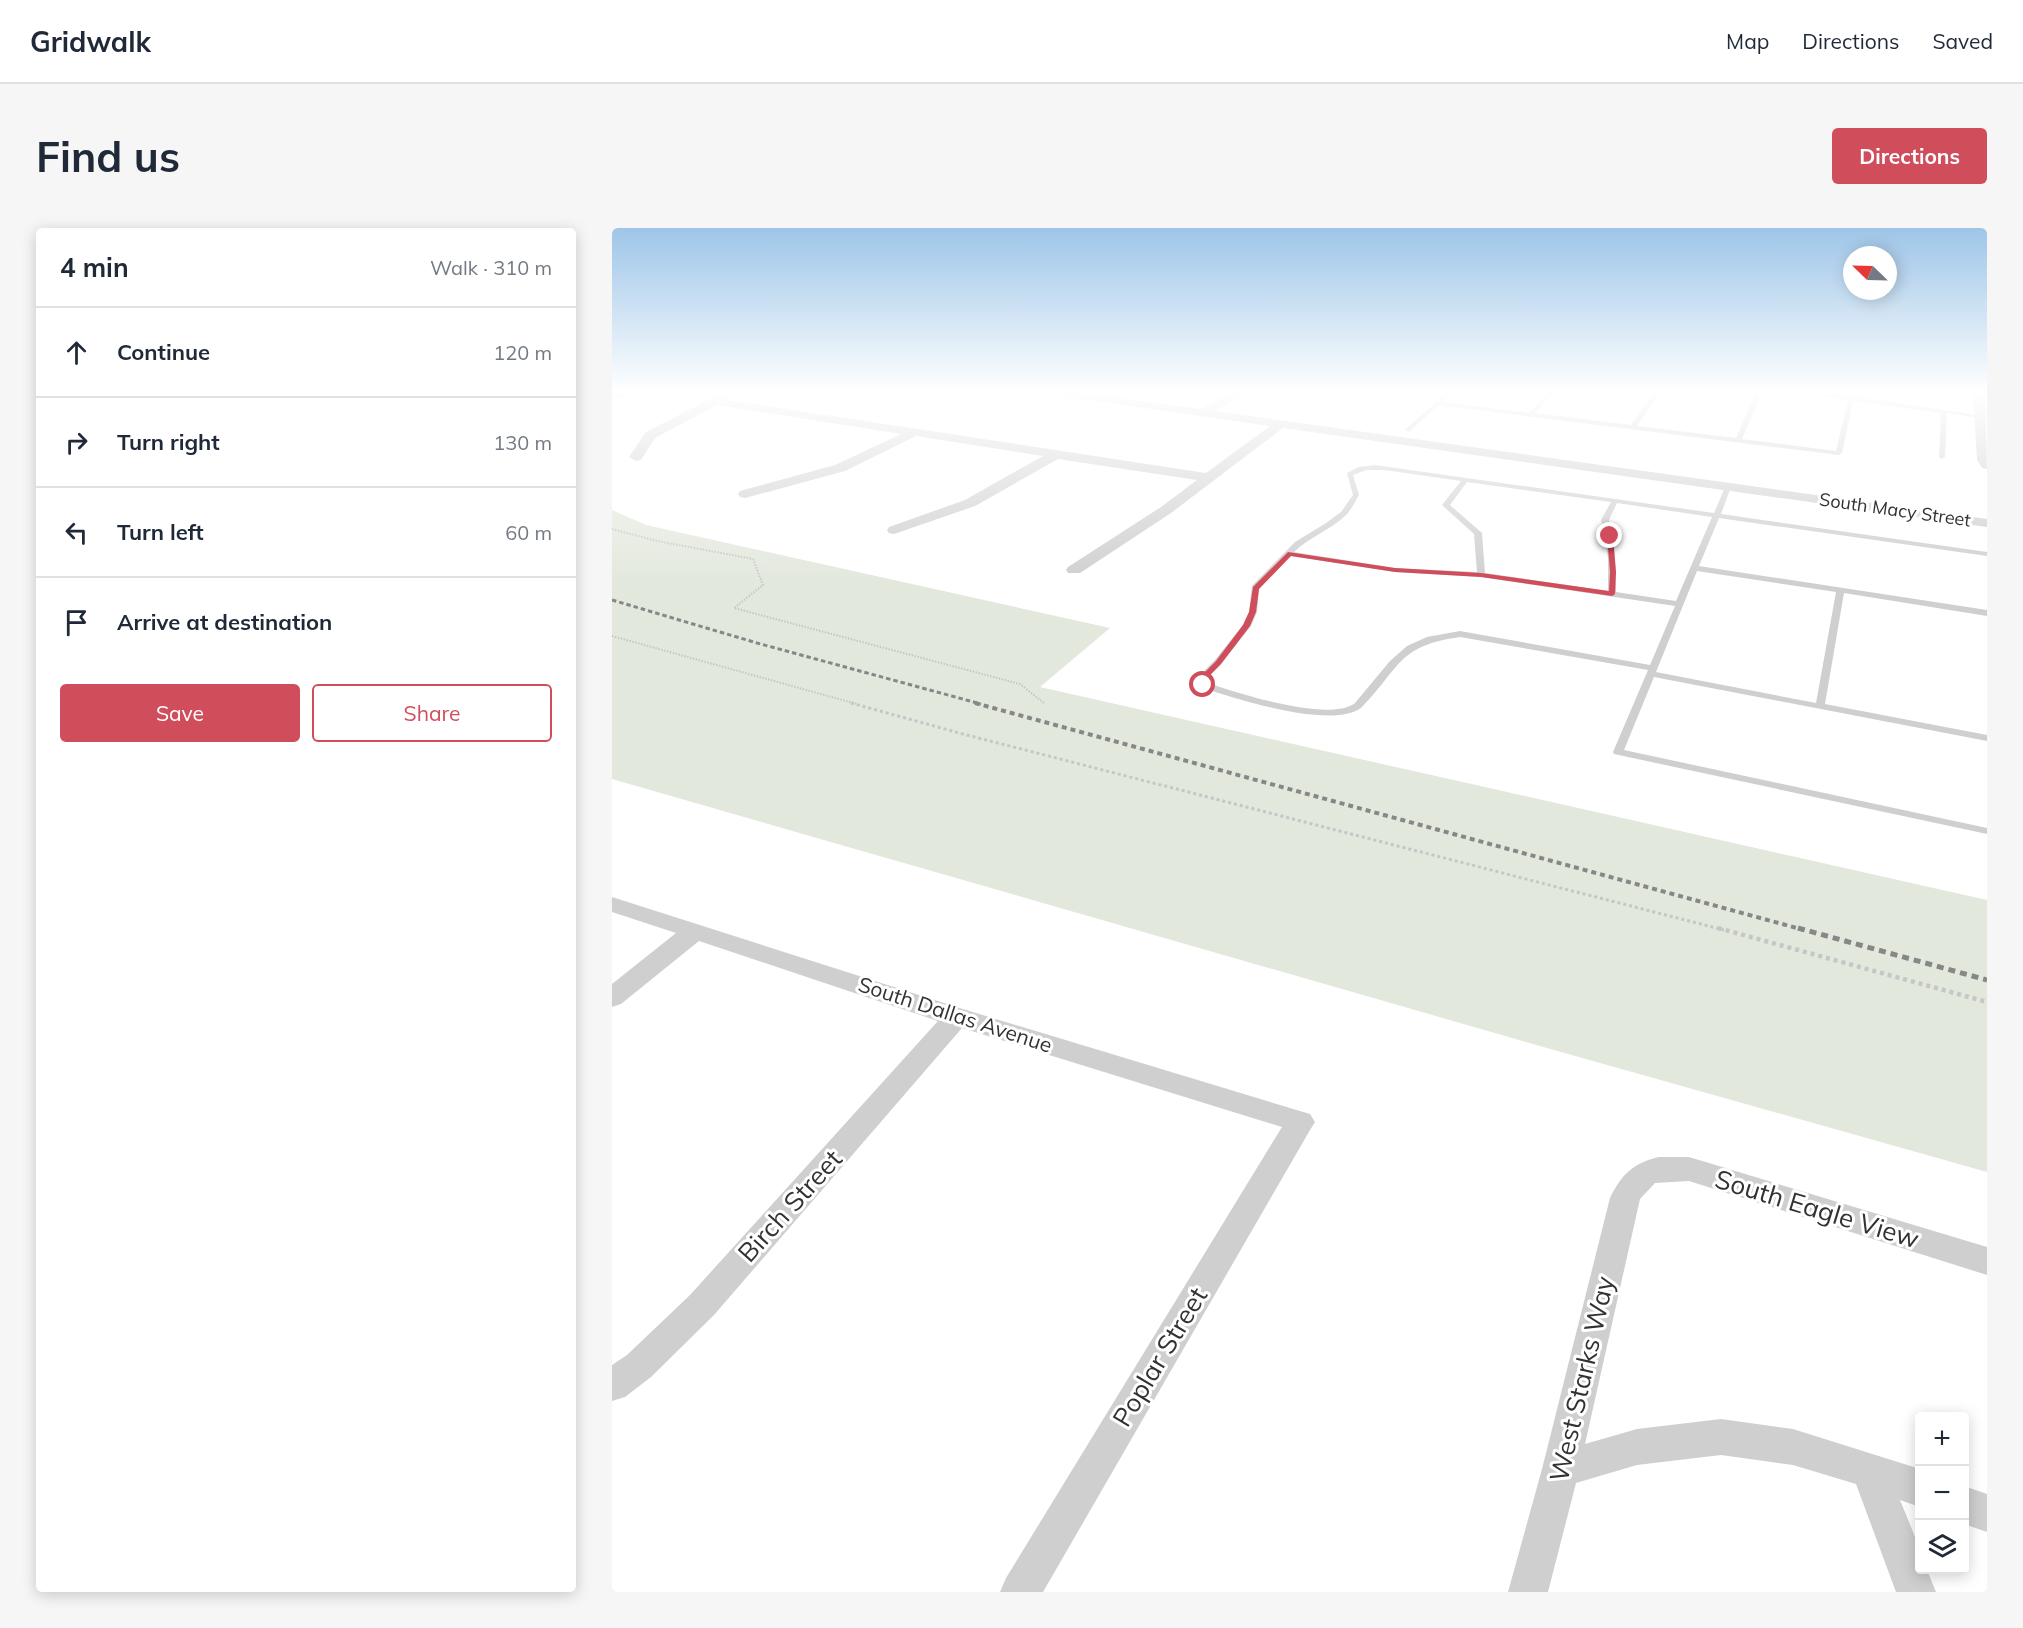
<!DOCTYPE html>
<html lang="en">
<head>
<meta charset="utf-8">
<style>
  body { margin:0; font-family:Mulish,sans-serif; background:#f6f6f7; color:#1f2937 }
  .controls { position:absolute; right:18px; bottom:18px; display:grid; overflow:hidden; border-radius:6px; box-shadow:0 3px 15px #0003 }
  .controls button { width:54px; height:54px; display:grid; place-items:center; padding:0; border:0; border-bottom:2px solid #e0e1e3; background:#fff; color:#1f2937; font:30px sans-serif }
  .compass { position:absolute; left:1231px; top:18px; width:54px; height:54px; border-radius:50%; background:#fff; box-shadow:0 3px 15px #0003; rotate:293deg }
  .stop { position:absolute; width:18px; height:18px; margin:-14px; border:4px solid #d04d5c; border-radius:50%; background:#fff }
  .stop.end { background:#d04d5c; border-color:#fff; box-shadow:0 2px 6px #0008 }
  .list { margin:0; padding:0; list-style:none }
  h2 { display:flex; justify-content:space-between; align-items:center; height:78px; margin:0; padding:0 24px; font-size:26px }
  h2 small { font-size:20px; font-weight:400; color:#747a83 }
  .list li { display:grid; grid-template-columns:39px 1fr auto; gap:18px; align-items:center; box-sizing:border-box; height:90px; padding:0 24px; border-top:2px solid #e0e1e3 }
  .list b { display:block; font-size:22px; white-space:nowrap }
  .list em { font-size:20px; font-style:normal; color:#747a83 }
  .actions { display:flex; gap:12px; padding:18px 24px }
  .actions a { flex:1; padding:14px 0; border:2px solid #d04d5c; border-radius:6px; text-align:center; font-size:21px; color:#d04d5c }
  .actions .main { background:#d04d5c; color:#fff }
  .icon { flex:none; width:33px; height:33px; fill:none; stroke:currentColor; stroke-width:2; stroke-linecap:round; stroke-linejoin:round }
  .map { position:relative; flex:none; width:1375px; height:1364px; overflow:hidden; border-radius:6px }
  header { display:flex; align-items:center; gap:36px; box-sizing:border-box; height:84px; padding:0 30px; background:#fff; border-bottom:2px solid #e0e1e3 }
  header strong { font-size:28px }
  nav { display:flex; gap:33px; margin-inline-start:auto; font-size:21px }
  .intro { display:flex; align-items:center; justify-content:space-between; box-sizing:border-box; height:144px; padding:0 36px }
  h1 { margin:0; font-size:42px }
  .button { padding:15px 27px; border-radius:6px; background:#d04d5c; color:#fff; font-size:21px; font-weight:700 }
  main { display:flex; gap:36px; padding:0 36px }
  aside { flex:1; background:#fff; border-radius:6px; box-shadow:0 3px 15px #0003 }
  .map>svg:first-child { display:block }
  .green { fill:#e3e8dd }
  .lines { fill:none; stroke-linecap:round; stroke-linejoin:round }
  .path-far2 { stroke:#c6c6c6; stroke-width:2; stroke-dasharray:1.5 1.5; stroke-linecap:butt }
  .path-far1 { stroke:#c6c6c6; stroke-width:3; stroke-dasharray:3 3; stroke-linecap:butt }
  .path { stroke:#c6c6c6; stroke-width:4.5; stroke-dasharray:4 4; stroke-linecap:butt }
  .service { fill:#cfcfcf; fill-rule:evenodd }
  .minor { fill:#cfcfcf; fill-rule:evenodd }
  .secondary { fill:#bcbcbc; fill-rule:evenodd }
  .rail-far2 { stroke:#878787; stroke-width:3; stroke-dasharray:4.5 3; stroke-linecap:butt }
  .rail-far1 { stroke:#878787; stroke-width:4; stroke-dasharray:5 4; stroke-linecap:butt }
  .rail { stroke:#878787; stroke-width:5; stroke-dasharray:7 5; stroke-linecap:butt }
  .route { fill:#d04d5c }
  .labels { text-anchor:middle; stroke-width:6; stroke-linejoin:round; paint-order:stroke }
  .far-street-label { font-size:18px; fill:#323232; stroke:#fff }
  .street-label { font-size:21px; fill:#323232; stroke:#fff }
  .near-street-label { font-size:26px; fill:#323232; stroke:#fff }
</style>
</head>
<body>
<header>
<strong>Gridwalk</strong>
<nav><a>Map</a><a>Directions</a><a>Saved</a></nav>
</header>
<div class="intro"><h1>Find us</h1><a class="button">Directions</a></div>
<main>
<aside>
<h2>4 min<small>Walk · 310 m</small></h2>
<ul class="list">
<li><svg class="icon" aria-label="ahead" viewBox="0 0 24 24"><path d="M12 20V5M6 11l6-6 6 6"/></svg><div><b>Continue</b></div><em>120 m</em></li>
<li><svg class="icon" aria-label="right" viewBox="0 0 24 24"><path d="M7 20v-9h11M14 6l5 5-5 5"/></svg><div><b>Turn right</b></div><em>130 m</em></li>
<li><svg class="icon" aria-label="left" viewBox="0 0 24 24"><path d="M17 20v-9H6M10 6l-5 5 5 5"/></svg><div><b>Turn left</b></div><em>60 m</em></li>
<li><svg class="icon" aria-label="arrive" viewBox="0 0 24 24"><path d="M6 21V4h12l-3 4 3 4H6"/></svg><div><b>Arrive at destination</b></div></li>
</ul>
<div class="actions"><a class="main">Save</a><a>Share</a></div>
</aside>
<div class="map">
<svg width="1375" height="1364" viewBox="0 0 1375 1364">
  <rect width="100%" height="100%" fill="#fff"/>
  <path class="green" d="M 0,282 L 34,297 L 498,400 L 428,459 L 1375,672 L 1375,944 L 935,820 L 0,551 Z"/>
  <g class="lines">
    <path class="path-far2" d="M 0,301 L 45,313 L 141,331 L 151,357 L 122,380 L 408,456 L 432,475
      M 0,408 L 245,476"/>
    <path class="path-far1" d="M 239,475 L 351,506 L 1112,702"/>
    <path class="path" d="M 1106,700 L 1375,774"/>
    <path class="service" d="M 835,164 L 841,164 L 830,174 L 917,185 L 937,164 L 943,164 L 923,185 L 1019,197 L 1042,164 L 1048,164 L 1025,198 L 1124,210 L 1144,164 L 1150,164 L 1130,211 L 1224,223 L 1236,172 L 1190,166 L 1187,164 L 1239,168 L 1371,188 L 1368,190 L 1335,185 L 1333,229 L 1330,231 L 1327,229 L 1329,185 L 1241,173 L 1230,225 L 1227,227 L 827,177 L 798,203 L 794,203 L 794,201 Z
      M 763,237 L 1102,285 L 1113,259 L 1116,257 L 1119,259 L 1109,286 L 1375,324 L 1375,328 L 1107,290 L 1087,338 L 1375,382 L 1375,388 L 1232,365 L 1213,476 L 1375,507 L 1375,513 L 1042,449 L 1012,522 L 1375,600 L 1375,606 L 1002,526 L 1001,524 L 1036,442 L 848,409 C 785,418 789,439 750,479 C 721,503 622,470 588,459 L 588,447 L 603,432 L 631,397 L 637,384 L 640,358 L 683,314 L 714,295 L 729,284 L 741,267 L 735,245 L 747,239 ZM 754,242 L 773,242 L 849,253 L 830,277 L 862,306 L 865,344 L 783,340 L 682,324 C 697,309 719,302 734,287 C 739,282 743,274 747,267 L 741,247 ZM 855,254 L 999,274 L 989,292 L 996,329 L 996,363 L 873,345 L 870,305 L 838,277 ZM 1005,275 L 1100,289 L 1064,373 L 1004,364 L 1003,329 L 997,292 ZM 678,328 L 783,344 L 869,349 L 1063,378 L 1038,437 L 848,403 L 815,409 L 795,418 L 778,433 L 743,475 C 718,495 625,465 596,455 L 596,450 L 609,436 L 639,398 L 645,384 L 647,361 ZM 1085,343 L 1224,364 L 1204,475 L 1044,444 Z"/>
    <path class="minor" d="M 436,164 L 464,164 L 589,181 L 621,164 L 635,164 L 603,183 L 1375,291 L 1375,299 L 671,200 L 559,285 L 468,345 L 456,345 L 454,342 L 456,339 L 549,279 L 585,252 L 446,231 L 363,278 L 282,306 L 277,305 L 275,302 L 277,299 L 353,272 L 431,228 L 304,208 L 233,243 L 133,270 L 128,269 L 126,266 L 128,263 L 223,237 L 289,206 L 105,177 L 43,210 L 29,232 L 24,233 L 17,229 L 34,204 L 94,173 L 96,171 L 114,165 L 120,168 L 115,172 L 594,245 L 658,198 L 442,167 Z
      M 1361,164 L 1373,164 L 1375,241 L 1370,240 L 1365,232 Z
      M 0,669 L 354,782 L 698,886 L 703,894 L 698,902 L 431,1364 L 388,1364 L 394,1350 L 670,899 L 350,800 L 102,1087 L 39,1149 L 13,1169 L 0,1173 L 0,1137 L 15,1127 L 78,1067 L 326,793 L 87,713 L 9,776 L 0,779 L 0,756 L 64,705 L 0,684 Z
      M 1047,929 L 1077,929 L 1375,1019 L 1375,1047 L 1077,953 L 1043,955 L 1028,971 L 973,1216 L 1025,1201 L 1109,1191 L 1181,1201 L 1308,1241 L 1308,1279 L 1288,1272 L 1308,1321 L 1308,1342 L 1315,1342 L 1324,1364 L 1284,1364 L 1244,1256 L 1181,1237 L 1109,1227 L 1025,1237 L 964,1255 L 936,1364 L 896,1364 L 930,1241 L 998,970 C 1009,947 1021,935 1047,929 Z
      M 1352,1258 L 1375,1266 L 1375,1304 L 1352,1296 Z"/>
    <path class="secondary" d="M 0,164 L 16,164 L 14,167 L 0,172 Z"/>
    <path class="rail-far2" d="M 0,372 L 145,415 L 369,476"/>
    <path class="rail-far1" d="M 363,475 L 1192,702"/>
    <path class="rail" d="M 1186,700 L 1375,752"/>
  </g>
  <linearGradient id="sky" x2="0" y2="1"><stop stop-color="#9ec5e8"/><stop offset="0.46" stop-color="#fff"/><stop offset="1" stop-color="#fff" stop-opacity="0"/></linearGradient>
  <rect width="1375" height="355" fill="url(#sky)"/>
  <path class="route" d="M 998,306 L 1001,308 L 1004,344 L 1003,366 L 1000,368 L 869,349 L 783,344 L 679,328 L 647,361 L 644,384 L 638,398 L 609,436 L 595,450 L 594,459 L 588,457 L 589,448 L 604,433 L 631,397 L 637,384 L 641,359 L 676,324 L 783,340 L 869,345 L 997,363 L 998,344 L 995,308 Z"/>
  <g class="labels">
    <g class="far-street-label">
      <text transform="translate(1283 282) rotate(8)" y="6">South Macy Street</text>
    </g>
    <g class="street-label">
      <text transform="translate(343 787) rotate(18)" y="7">South Dallas Avenue</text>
    </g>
    <g class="near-street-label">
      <text transform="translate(178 978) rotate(-48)" y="9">Birch Street</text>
      <text transform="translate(1205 981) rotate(17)" y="9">South Eagle View</text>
      <text transform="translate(548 1129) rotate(-59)" y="9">Poplar Street</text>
      <text transform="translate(970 1151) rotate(-77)" y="9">West Starks Way</text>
    </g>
  </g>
</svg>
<div class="controls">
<button>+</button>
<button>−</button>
<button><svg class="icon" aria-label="layers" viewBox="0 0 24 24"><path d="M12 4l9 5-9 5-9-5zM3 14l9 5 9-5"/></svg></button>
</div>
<svg class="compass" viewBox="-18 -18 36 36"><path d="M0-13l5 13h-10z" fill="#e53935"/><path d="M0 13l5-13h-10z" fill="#747a83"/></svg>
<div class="stop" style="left:591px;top:457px"></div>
<div class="stop end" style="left:998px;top:308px"></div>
</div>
</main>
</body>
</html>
